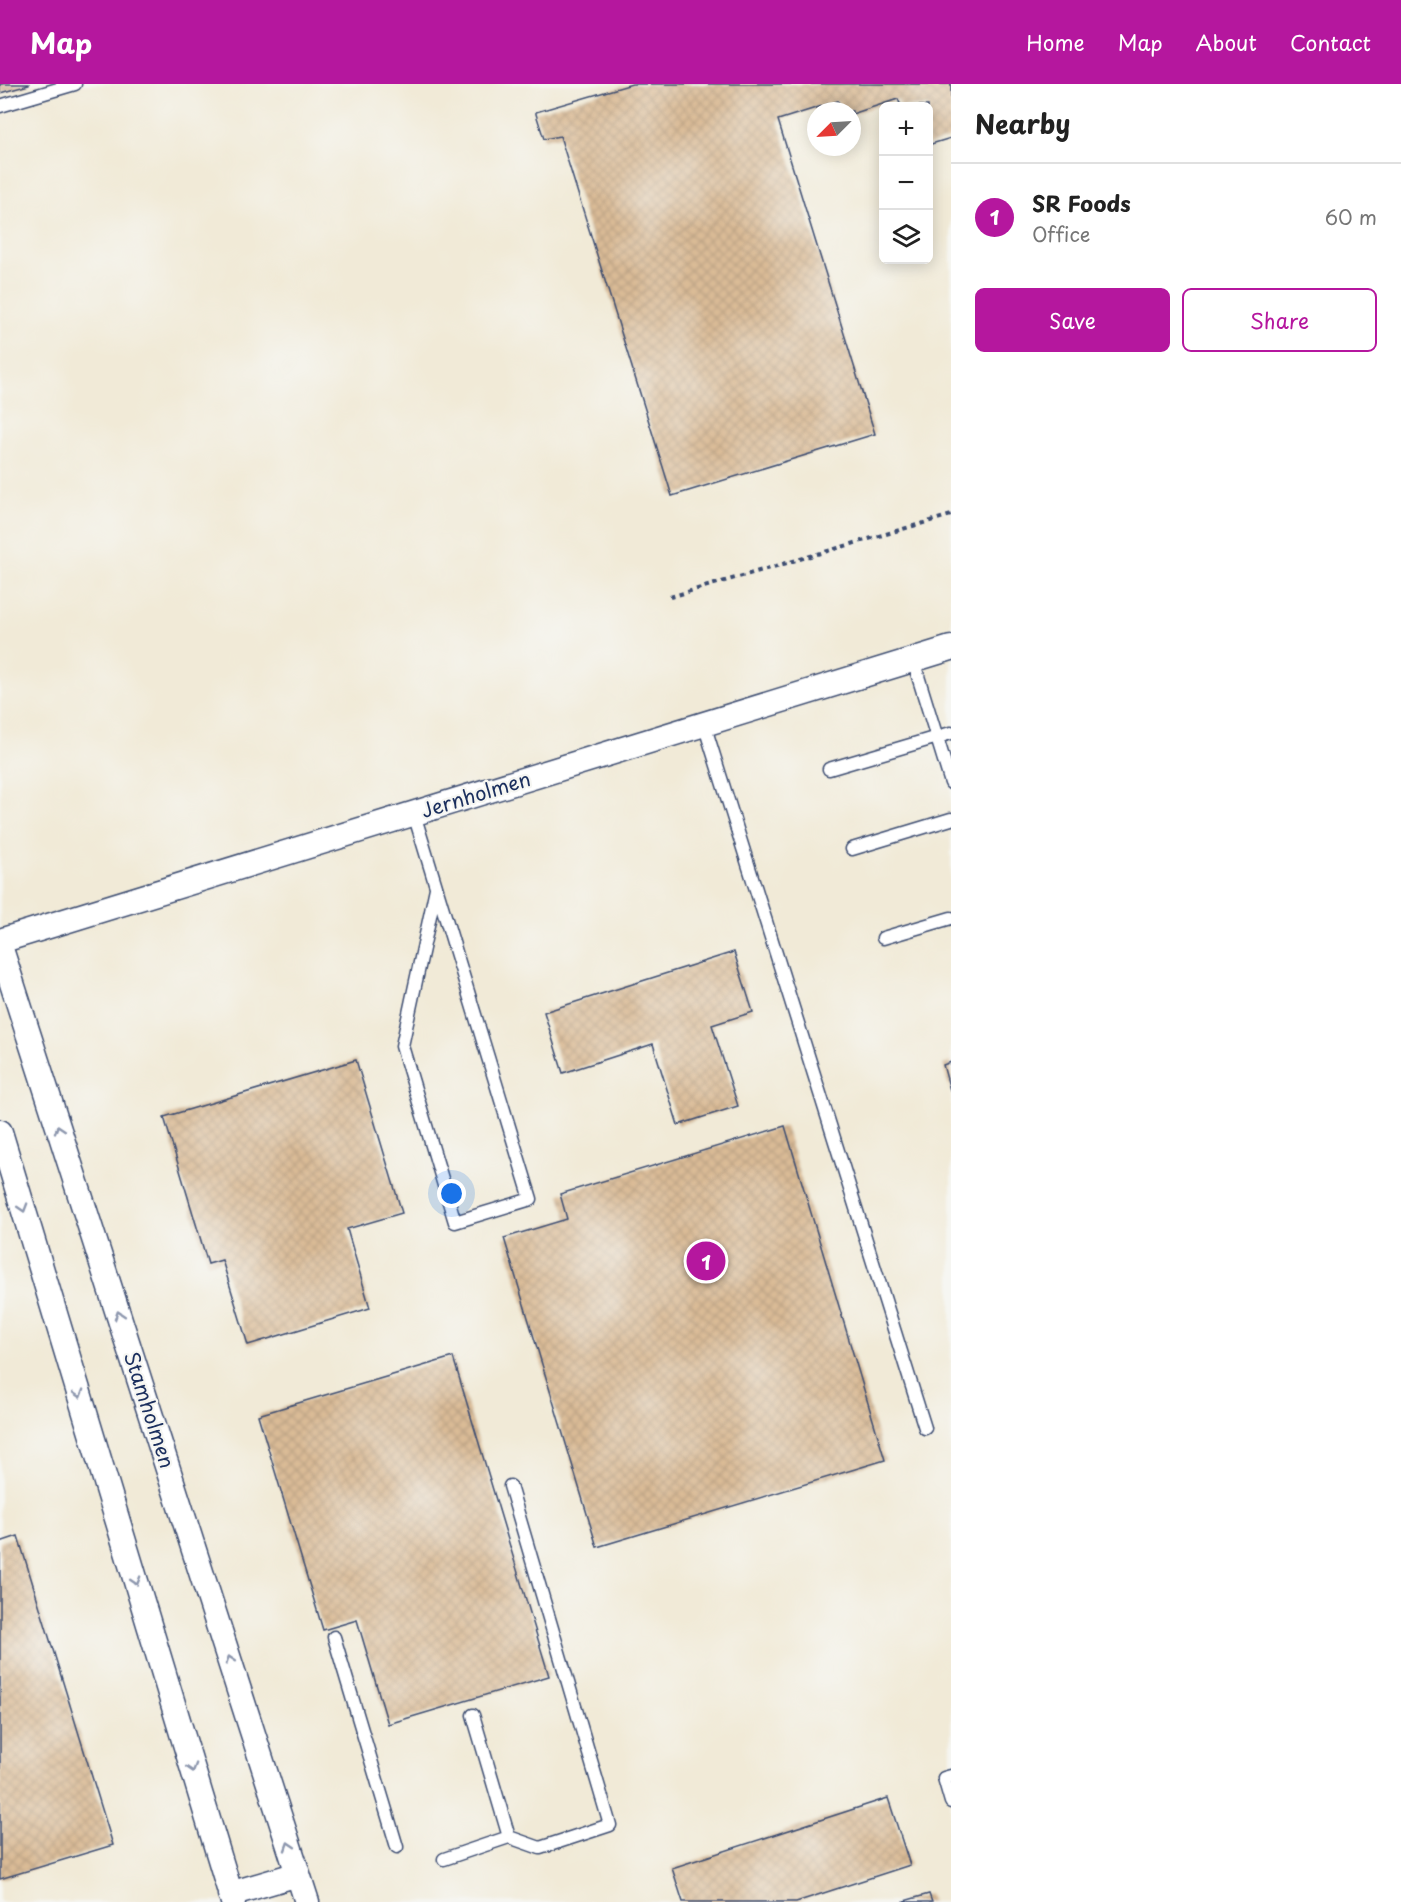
<!DOCTYPE html>
<html lang="en">
<head>
<meta charset="utf-8">
<style>
  body { margin:0; font-family:"Playpen Sans",sans-serif; background:#f6f6f6; color:#222 }
  .controls { position:absolute; right:18px; top:18px; display:grid; overflow:hidden; border-radius:9px; box-shadow:0 3px 15px #0003 }
  .controls button { width:54px; height:54px; display:grid; place-items:center; padding:0; border:0; border-bottom:2px solid #e0e0e0; background:#fff; color:#222; font:30px sans-serif }
  .compass { position:absolute; left:807px; top:18px; width:54px; height:54px; border-radius:50%; background:#fff; box-shadow:0 3px 15px #0003; rotate:246deg }
  .you { position:absolute; left:452px; top:1110px; width:21px; height:21px; margin:-15px; border:4px solid #fff; border-radius:50%; background:#1a73e8; box-shadow:0 0 0 9px #1a73e833 }
  .badge { display:grid; place-items:center; width:39px; height:39px; border-radius:50%; background:#b5179e; color:#fff; font-size:20px; font-weight:700 }
  .pin { position:absolute; translate:-50% -50%; border:3px solid #fff; box-shadow:0 2px 6px #0006 }
  .list { margin:0; padding:0; list-style:none }
  h2 { display:flex; justify-content:space-between; align-items:center; height:78px; margin:0; padding:0 24px; font-size:26px }
  h2 small { font-size:20px; font-weight:400; color:#767676 }
  .list li { display:grid; grid-template-columns:39px 1fr auto; gap:18px; align-items:center; box-sizing:border-box; height:108px; padding:0 24px; border-top:2px solid #e0e0e0 }
  .list b { display:block; font-size:22px; white-space:nowrap }
  .list p { margin:0; font-size:20px; white-space:nowrap; color:#767676 }
  .list em { font-size:20px; font-style:normal; color:#767676 }
  .actions { display:flex; gap:12px; padding:18px 24px }
  .actions a { flex:1; padding:14px 0; border:2px solid #b5179e; border-radius:9px; text-align:center; font-size:21px; color:#b5179e }
  .actions .main { background:#b5179e; color:#fff }
  .icon { flex:none; width:33px; height:33px; fill:none; stroke:currentColor; stroke-width:2; stroke-linecap:round; stroke-linejoin:round }
  .map { position:relative; flex:none; width:951px; height:1818px; overflow:hidden }
  header { display:flex; align-items:center; gap:36px; box-sizing:border-box; height:84px; padding:0 30px; background:#b5179e; color:#fff }
  header strong { font-size:28px }
  nav { display:flex; gap:33px; margin-inline-start:auto; font-size:21px }
  main { display:flex }
  aside { flex:1; background:#fff }
  .map>svg:first-child { display:block }
  .building { fill:url(#building-cross-hatch) }
  .lines { fill:none; stroke-linecap:round; stroke-linejoin:round }
  .lane-casing { stroke:#3b4b70; stroke-width:15 }
  .street-casing { stroke:#3b4b70; stroke-width:27 }
  .path { stroke:#3b4b70; stroke-width:4; stroke-dasharray:4.5 4.5; stroke-linecap:butt }
  .lane { stroke:#fff; stroke-width:12 }
  .street { stroke:#fff; stroke-width:24 }
  .oneway { stroke:#8d97ae }
  .labels { text-anchor:middle; stroke-width:4.5; stroke-linejoin:round; paint-order:stroke }
  .street-label { font-size:20px; fill:#1b2f5e; stroke:#f6f6f2 }
</style>
</head>
<body>
<header>
<strong>Map</strong>
<nav><a>Home</a><a>Map</a><a>About</a><a>Contact</a></nav>
</header>
<main>
<div class="map">
<svg width="951" height="1818" viewBox="0 0 951 1818">
  <defs>
    <pattern id="building-cross-hatch" width="8" height="8" patternUnits="userSpaceOnUse" patternTransform="scale(1.5)"><rect width="8" height="8" fill="#dabb96"/><path d="M0 0l8 8M0 8l8-8" fill="none" stroke="#baa184"/></pattern>
  </defs>
  <rect width="100%" height="100%" fill="#f6f6f2"/>
  <filter id="ink" filterUnits="userSpaceOnUse"><feTurbulence type="fractalNoise" baseFrequency=".0167" numOctaves="2"/><feDisplacementMap in="SourceGraphic" scale="12" xChannelSelector="R" yChannelSelector="G"/><feConvolveMatrix kernelMatrix="1 2 1 2 8 2 1 2 1" color-interpolation-filters="sRGB"/></filter>
  <filter id="wash" filterUnits="userSpaceOnUse"><feTurbulence type="fractalNoise" baseFrequency=".008" numOctaves="4" result="noise"/><feDisplacementMap in="SourceGraphic" scale="24" xChannelSelector="R" yChannelSelector="G"/><feGaussianBlur stdDeviation="1.35" result="paint"/><feColorMatrix in="noise" values="0 0 0 0 0 0 0 0 0 0 0 0 0 0 0 0 0 1.4 0 .05"/><feComposite in="paint" operator="in"/></filter>
  <g filter="url(#wash)">
    <rect width="100%" height="100%" fill="#f1ead7"/>
    <g id="blocks">
      <path class="building" d="M 0,0 L 29,0 L 29,1 L 0,9 Z
        M 632,0 L 951,0 L 951,54 L 928,61 L 928,22 L 901,22 L 898,15 L 852,30 L 852,27 L 841,27 L 838,17 L 778,36 L 875,350 L 672,412 L 560,52 L 544,55 L 536,30 L 536,28 Z
        M 734,868 L 753,928 L 712,941 L 738,1022 L 678,1041 L 653,960 L 563,989 L 544,928 Z
        M 356,976 L 402,1129 L 347,1145 L 370,1224 L 248,1261 L 222,1176 L 208,1180 L 164,1033 Z
        M 951,978 L 951,1006 L 950,1006 L 943,981 Z
        M 785,1042 L 885,1376 L 597,1463 L 504,1154 L 567,1135 L 560,1110 Z
        M 453,1273 L 549,1592 L 388,1640 L 357,1536 L 323,1546 L 258,1331 Z
        M 18,1452 L 113,1761 L 0,1795 L 0,1458 Z
        M 888,1714 L 910,1781 L 796,1818 L 683,1818 L 672,1784 Z
        M 929,1810 L 932,1818 L 904,1818 L 904,1817 Z"/>
    </g>
  </g>
  <g filter="url(#ink)">
    <use href="#blocks" fill-opacity="0" stroke="#3b4b70" stroke-width="1.5"/>
    <g class="lines">
      <g class="lane-casing">
        <path id="lane" d="M 0,22 L 75,0
          M 913,576 L 951,699
          M 704,640 L 925,1344
          M 829,685 L 951,649
          M 414,730 L 531,1115 L 455,1138 L 402,962 L 436,804
          M 852,765 L 951,735
          M 883,854 L 951,834
          M 334,1553 L 397,1763
          M 473,1631 L 509,1753
          M 951,1692 L 944,1694 L 951,1718
          M 444,1775 L 509,1753 L 540,1764 L 610,1741 L 510,1402"/>
      </g>
      <g class="street-casing">
        <path id="street" d="M 0,857 L 951,564
          M 0,862 L 307,1818
          M 0,1048 L 233,1818
          M 230,1810 L 298,1790"/>
      </g>
      <path class="path" d="M 670,513 L 951,431"/>
      <use href="#lane" class="lane"/>
      <use href="#street" class="street"/>
    </g>
    <defs><path id="oneway-chevron" d="M-2-3.5L2.5 0L-2 3.5" fill="none" stroke-width="1.6" stroke-linecap="round" stroke-linejoin="round" transform="scale(1.5)"/></defs>
    <g class="oneway">
      <use href="#oneway-chevron" transform="translate(59 1045) rotate(-108)"/>
      <use href="#oneway-chevron" transform="translate(23 1124) rotate(73)"/>
      <use href="#oneway-chevron" transform="translate(119 1231) rotate(-108)"/>
      <use href="#oneway-chevron" transform="translate(79 1310) rotate(73)"/>
      <use href="#oneway-chevron" transform="translate(136 1497) rotate(73)"/>
      <use href="#oneway-chevron" transform="translate(230 1576) rotate(-108)"/>
      <use href="#oneway-chevron" transform="translate(192 1684) rotate(73)"/>
      <use href="#oneway-chevron" transform="translate(289 1762) rotate(-108)"/>
    </g>
  </g>
  <g class="labels">
    <g class="street-label">
      <text transform="translate(476 711) rotate(-17)" y="7">Jernholmen</text>
      <text transform="translate(149 1326) rotate(72)" y="7">Stamholmen</text>
    </g>
  </g>
</svg>
<div class="controls">
<button>+</button>
<button>−</button>
<button><svg class="icon" aria-label="layers" viewBox="0 0 24 24"><path d="M12 4l9 5-9 5-9-5zM3 14l9 5 9-5"/></svg></button>
</div>
<svg class="compass" viewBox="-18 -18 36 36"><path d="M0-13l5 13h-10z" fill="#e53935"/><path d="M0 13l5-13h-10z" fill="#767676"/></svg>
<div class="you"></div>
<div class="pin badge" style="left:706px;top:1177px">1</div>
</div>
<aside>
<h2>Nearby<small></small></h2>
<ul class="list">
<li><span class="badge">1</span><div><b>SR Foods</b><p>Office</p></div><em>60 m</em></li>
</ul>
<div class="actions"><a class="main">Save</a><a>Share</a></div>
</aside>
</main>
</body>
</html>
